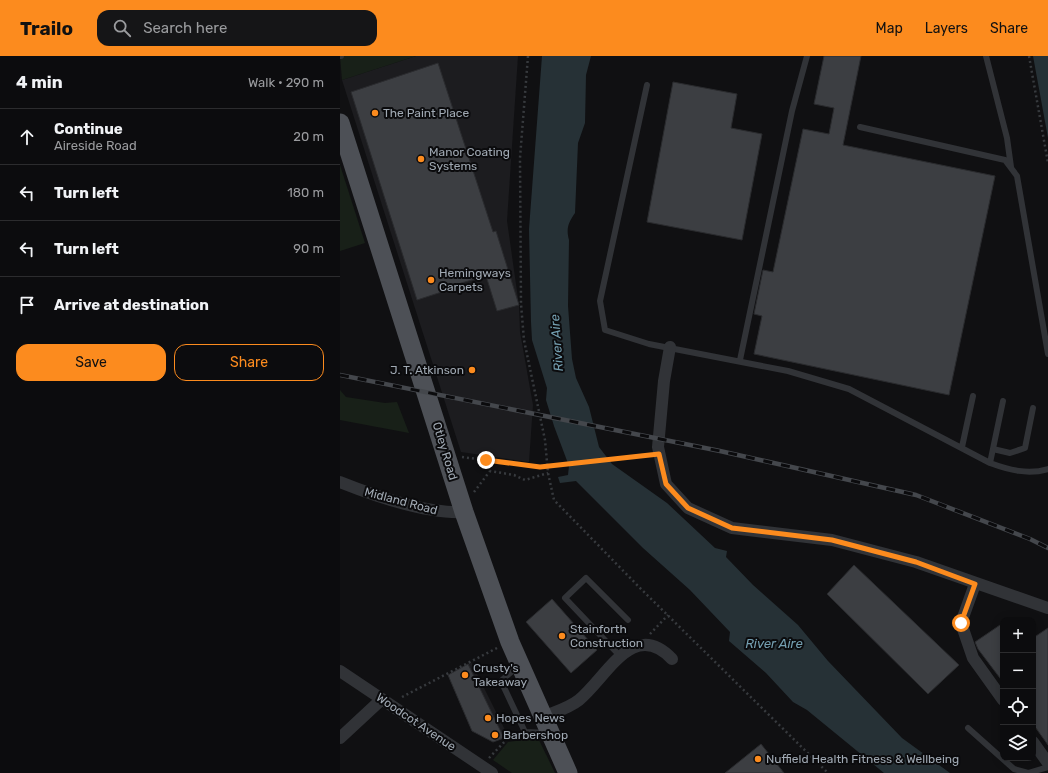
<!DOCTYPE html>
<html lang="en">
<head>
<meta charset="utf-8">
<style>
  body { margin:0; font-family:Rubik,sans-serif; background:#151517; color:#f1f3f6 }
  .controls { position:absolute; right:12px; bottom:12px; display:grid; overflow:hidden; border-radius:8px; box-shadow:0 2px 10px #0003 }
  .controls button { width:36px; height:36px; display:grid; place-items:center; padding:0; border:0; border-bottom:1px solid #2c2c2e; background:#0c0c0e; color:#f1f3f6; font:20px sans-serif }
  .stop { position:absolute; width:12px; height:12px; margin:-9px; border:3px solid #fc8b1e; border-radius:50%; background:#fff }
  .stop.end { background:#fc8b1e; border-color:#fff; box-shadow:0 1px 4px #0008 }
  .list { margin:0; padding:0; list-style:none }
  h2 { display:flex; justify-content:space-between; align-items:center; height:52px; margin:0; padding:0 16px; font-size:17px }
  h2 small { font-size:13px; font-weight:400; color:#9a9b9e }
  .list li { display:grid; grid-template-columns:26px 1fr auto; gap:12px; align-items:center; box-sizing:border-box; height:56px; padding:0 16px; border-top:1px solid #2c2c2e }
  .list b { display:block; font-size:15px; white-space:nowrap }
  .list p { margin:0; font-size:13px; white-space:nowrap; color:#9a9b9e }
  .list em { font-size:13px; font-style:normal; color:#9a9b9e }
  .actions { display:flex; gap:8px; padding:12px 16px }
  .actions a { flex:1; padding:9px 0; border:1px solid #fc8b1e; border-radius:12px; text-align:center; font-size:14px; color:#fc8b1e }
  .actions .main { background:#fc8b1e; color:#111 }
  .icon { flex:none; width:22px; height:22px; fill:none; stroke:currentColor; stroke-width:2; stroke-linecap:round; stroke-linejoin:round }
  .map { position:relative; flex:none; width:708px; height:717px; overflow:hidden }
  header { display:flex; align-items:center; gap:24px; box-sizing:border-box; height:56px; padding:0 20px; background:#fc8b1e; color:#111 }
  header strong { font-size:19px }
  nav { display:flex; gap:22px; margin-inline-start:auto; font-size:14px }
  .search { width:280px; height:36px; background:#151517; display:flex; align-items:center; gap:10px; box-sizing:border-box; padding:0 14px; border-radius:12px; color:#9a9b9e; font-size:15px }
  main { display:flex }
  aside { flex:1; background:#0c0c0e }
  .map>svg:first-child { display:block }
  .built { fill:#1c1c1f }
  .green { fill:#182018 }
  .water { fill:#263136 }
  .building { fill:#3c3e42; stroke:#2a2b2e }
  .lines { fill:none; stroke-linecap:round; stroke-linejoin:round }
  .path { stroke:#373a3e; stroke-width:2.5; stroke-dasharray:2 3; stroke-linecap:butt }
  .lane { stroke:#313337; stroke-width:6 }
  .street { stroke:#313337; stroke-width:12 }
  .primary { stroke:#4d5056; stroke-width:19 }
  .rail-casing { stroke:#44474c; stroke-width:4.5 }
  .rail { stroke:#0b0b0d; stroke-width:3; stroke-dasharray:9; stroke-linecap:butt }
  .route { stroke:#fc8b1e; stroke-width:5 }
  .poi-dot { fill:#fc8b1e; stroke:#0b0b0d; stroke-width:1.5 }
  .labels { text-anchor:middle; stroke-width:4; stroke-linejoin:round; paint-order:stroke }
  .poi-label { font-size:12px; fill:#a0a9b3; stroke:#0b0b0d; text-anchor:start }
  .street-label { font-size:12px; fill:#a0a9b3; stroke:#0b0b0d }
  .water-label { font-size:13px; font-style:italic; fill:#749fb1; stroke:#0b0b0d }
</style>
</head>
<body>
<header>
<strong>Trailo</strong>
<div class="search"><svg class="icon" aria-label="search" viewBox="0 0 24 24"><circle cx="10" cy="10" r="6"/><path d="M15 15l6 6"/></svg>Search here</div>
<nav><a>Map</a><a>Layers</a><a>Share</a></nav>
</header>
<main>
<aside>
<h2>4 min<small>Walk · 290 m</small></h2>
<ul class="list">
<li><svg class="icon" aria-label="ahead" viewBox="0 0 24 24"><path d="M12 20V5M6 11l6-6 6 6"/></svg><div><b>Continue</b><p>Aireside Road</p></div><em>20 m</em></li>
<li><svg class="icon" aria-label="left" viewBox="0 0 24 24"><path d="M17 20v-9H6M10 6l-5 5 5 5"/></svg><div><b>Turn left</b></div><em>180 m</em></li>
<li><svg class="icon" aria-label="left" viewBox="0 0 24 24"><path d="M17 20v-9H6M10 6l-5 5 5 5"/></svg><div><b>Turn left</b></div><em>90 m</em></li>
<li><svg class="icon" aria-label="arrive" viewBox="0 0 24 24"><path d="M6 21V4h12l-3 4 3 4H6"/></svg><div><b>Arrive at destination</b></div></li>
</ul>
<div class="actions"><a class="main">Save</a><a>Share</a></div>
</aside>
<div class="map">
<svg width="708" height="717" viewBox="0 0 708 717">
  <rect width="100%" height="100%" fill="#101012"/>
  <path class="built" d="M 76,0 L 178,0 L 167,165 L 179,249 L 180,276 L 193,349 L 189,406 L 121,396 L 2,24 Z
    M 131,606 L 168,680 L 153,686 L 132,675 L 108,619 Z"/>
  <path class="green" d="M 0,0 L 76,0 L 2,24 Z
    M 0,109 L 25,187 L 0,195 Z
    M 0,334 L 6,341 L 45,347 L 57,346 L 69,377 L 0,364 Z
    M 198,682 L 215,717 L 172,717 L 153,704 L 168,686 Z"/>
  <path class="water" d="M 202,0 L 251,0 L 246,19 L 245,67 L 238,87 L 235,157 C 228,167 226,173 229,184 L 228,250 L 232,303 L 236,322 L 249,351 L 259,391 L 272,408 L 327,447 L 375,492 L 387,495 L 386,501 L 413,529 L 458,569 L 488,605 L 562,682 L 610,717 L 544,717 L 467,654 L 453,646 L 426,617 L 389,585 L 390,576 L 350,534 L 303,492 L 236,425 L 220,427 L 218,421 L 228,419 L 229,410 L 214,370 L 206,344 L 207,332 L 192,284 L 191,266 L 189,173 Z
    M 693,0 L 708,0 L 708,82 L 706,71 Z"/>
  <path class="building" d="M 484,0 L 521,0 L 503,89 L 655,120 L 609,339 L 414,298 L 422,260 L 414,258 L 423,214 L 433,216 L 463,73 L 489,78 L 494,52 L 474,48 Z
    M 98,7 L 153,176 L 156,175 L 179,249 L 157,255 L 146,220 L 114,229 L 114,232 L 77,244 L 11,36 Z
    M 333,26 L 397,38 L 391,72 L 422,78 L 402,184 L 307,166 Z
    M 514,509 L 619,609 L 588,638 L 487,538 Z
    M 212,543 L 257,594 L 231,617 L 186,566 Z
    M 663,567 L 663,626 L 638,593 L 635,586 Z
    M 708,572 L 708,689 L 693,668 L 693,582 Z
    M 128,608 L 164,682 L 153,686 L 132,675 L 108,619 Z
    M 421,688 L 444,717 L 385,717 Z"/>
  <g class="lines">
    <path class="path" d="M 188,0 L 180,102 L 181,248 L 184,284 L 205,384 L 208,417 L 214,444 L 302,534 L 488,717
      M 689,0 L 708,107
      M 122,401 L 200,411 L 307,399
      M 146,405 L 150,415 L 174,419 L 185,424 L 208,417
      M 134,436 L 150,415
      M 310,578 L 328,559
      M 62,641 L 157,592
      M 149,702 L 168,682 L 177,679"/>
    <path class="lane" d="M 0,0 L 1,0
      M 646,0 L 667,82 L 671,111
      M 307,29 L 260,245 L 265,274 L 309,288 L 448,315 L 509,333 L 650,407 C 669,414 688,419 708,413
      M 520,71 L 665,104 L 677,120 L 708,298
      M 400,304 L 452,55 L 467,0
      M 622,391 L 633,340
      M 653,393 L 670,397 L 685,392 L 693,352
      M 650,407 L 663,345
      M 280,600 L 225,542 L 246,522 L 288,564
      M 178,610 L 161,625 L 185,676 L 207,677
      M 628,672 L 674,713 L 688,717 L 708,711"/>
    <path class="street" d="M 330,291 L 324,325 L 318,391 L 326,428 L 348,452 L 392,472 L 492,484 L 576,506 L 708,552
      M 0,426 C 35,440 86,458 124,456
      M 635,528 L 621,567 L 633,602 L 663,644
      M 0,615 L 152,717
      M 203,661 C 215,656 229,652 239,644 C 267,621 293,562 332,603
      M 0,682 L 42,643
      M 693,686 L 708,707"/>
    <path class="primary" d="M 0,67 L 124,456 L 170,586 L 228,717"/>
    <g class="rail-casing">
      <path id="rail" d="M 0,319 L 380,395 L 576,439 L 690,483 L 708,492"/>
    </g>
    <use href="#rail" class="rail"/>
  </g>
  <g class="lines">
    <path class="route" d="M 146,404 L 200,411 L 319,398 L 326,428 L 348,452 L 392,472 L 492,484 L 576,506 L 635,528 L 621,567"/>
  </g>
  <g class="poi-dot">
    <circle cx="35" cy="57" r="4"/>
    <circle cx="81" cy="103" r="4"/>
    <circle cx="91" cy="224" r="4"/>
    <circle cx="132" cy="314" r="4"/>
    <circle cx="222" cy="580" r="4"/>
    <circle cx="125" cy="619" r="4"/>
    <circle cx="148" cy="662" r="4"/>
    <circle cx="155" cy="679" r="4"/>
    <circle cx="418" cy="703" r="4"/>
  </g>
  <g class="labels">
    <g class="poi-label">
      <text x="43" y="61">The Paint Place</text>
      <text x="89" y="100">Manor Coating<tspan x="89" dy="14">Systems</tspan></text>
      <text x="99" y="221">Hemingways<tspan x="99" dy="14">Carpets</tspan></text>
      <text x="124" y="318" text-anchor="end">J. T. Atkinson</text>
      <text x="230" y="577">Stainforth<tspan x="230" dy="14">Construction</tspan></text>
      <text x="133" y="616">Crusty's<tspan x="133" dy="14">Takeaway</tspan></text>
      <text x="156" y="666">Hopes News</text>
      <text x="163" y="683">Barbershop</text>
      <text x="426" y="707">Nuffield Health Fitness &amp; Wellbeing</text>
    </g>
    <g class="street-label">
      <text transform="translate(105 395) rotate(73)" y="4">Otley Road</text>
      <text transform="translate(61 445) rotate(15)" y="4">Midland Road</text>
      <text transform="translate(76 666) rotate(34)" y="4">Woodcot Avenue</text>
    </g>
    <g class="water-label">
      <text transform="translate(216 287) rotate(-94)" y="5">River Aire</text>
      <text x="434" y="592">River Aire</text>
    </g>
  </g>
</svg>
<div class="controls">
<button>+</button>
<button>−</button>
<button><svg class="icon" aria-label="locate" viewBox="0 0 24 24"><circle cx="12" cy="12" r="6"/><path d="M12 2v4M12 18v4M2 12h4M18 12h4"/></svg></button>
<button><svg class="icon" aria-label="layers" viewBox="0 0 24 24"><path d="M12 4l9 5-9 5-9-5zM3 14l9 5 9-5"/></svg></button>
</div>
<div class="stop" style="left:621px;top:567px"></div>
<div class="stop end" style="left:146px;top:404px"></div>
</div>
</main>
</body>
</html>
